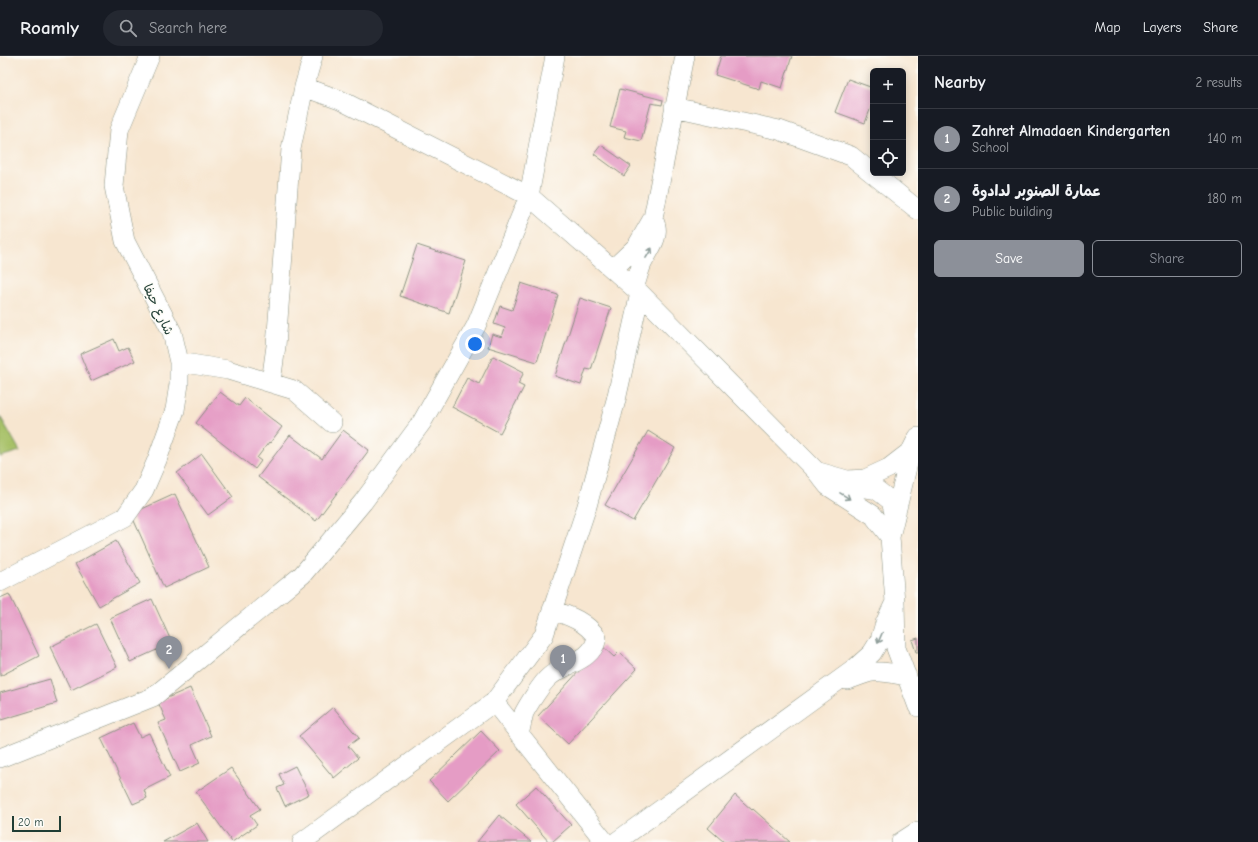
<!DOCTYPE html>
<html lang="en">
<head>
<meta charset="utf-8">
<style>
  body { margin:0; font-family:"Comic Neue","Playpen Sans Arabic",sans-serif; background:#242831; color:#f1f3f6 }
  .controls { position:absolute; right:12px; top:12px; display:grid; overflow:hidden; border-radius:6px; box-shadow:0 2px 10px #0003 }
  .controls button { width:36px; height:36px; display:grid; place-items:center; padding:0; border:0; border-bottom:1px solid #363941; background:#171b24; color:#f1f3f6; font:20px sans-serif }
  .scale { position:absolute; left:12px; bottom:10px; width:49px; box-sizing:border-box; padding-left:4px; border:2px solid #1f3d34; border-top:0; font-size:11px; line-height:14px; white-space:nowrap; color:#1f3d34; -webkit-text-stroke:3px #fdfcf7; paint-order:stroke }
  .you { position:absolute; left:475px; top:288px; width:14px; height:14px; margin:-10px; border:3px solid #fff; border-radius:50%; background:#1a73e8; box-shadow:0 0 0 6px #1a73e833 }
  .badge { display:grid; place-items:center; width:26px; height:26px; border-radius:50%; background:#8c9099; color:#fff; font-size:13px; font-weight:700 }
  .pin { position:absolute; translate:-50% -33px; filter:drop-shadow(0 1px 2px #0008) }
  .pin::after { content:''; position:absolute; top:21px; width:14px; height:12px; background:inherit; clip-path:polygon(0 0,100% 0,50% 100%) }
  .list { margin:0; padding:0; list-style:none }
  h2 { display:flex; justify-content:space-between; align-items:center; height:52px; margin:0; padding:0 16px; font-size:17px }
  h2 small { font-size:13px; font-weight:400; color:#9ea1a6 }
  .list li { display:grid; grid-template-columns:26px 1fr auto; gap:12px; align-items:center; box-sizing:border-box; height:60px; padding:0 16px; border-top:1px solid #363941 }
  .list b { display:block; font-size:15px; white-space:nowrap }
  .list p { margin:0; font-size:13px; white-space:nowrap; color:#9ea1a6 }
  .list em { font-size:13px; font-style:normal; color:#9ea1a6 }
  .actions { display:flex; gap:8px; padding:12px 16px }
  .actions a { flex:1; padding:9px 0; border:1px solid #8c9099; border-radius:6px; text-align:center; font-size:14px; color:#8c9099 }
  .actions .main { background:#8c9099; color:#fff }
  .icon { flex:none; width:22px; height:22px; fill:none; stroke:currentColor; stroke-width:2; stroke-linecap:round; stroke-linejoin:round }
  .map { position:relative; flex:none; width:918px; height:786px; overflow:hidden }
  header { display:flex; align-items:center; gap:24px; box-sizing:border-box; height:56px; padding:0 20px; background:#171b24; border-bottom:1px solid #363941 }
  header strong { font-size:19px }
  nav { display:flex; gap:22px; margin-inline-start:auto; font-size:14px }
  .search { width:280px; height:36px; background:#242831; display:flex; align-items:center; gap:10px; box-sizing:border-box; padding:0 14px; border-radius:22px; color:#9ea1a6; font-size:15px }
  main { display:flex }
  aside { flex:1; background:#171b24 }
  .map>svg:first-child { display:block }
  .green { fill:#a7c167; stroke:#637f4e }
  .building { fill:#e59cc5 }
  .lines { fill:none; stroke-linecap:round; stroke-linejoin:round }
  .minor-casing { stroke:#8b9282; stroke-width:20 }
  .minor { stroke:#fff; stroke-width:19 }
  .oneway { stroke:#8f9e9a }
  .labels { text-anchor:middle; stroke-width:3; stroke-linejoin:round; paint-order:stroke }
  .street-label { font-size:13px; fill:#1f3d34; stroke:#fdfcf7 }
</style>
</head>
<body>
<header>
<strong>Roamly</strong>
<div class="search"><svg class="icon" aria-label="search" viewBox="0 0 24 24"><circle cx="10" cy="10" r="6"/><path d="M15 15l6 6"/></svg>Search here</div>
<nav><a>Map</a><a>Layers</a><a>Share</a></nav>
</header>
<main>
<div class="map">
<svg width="918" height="786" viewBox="0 0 918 786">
  <rect width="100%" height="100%" fill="#fdfcf7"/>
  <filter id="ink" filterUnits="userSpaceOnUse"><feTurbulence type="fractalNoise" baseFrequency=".025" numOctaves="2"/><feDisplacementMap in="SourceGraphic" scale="8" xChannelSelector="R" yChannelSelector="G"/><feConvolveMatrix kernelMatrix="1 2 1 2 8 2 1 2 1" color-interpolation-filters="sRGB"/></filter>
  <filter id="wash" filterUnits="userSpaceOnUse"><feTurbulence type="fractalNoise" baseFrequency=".012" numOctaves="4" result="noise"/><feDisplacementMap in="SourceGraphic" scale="16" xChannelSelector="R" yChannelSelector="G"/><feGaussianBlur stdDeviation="0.9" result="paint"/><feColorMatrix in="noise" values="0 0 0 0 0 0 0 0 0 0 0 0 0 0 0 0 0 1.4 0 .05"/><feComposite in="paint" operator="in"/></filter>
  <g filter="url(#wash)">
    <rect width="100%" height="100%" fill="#f7e6d0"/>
    <path class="green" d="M 0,360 L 20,395 L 0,401 Z"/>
    <g id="blocks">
      <path class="building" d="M 721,0 L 792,0 L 782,32 L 761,25 L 759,33 L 715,19 Z
        M 848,23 L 873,32 L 873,46 L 865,67 L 835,56 Z
        M 620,33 L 663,44 L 662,49 L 651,47 L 641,85 L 624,81 L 626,75 L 610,71 Z
        M 601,89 L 631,110 L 624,120 L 594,98 Z
        M 417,189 L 466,205 L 449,257 L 400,240 Z
        M 521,227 L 558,239 L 537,306 L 488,291 L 492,278 L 502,281 L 505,272 L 494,268 L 500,250 L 512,254 Z
        M 580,242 L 611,252 L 591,314 L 586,313 L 581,329 L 555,320 Z
        M 114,283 L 119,295 L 128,291 L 135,305 L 91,325 L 80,298 Z
        M 493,300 L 524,316 L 518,328 L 524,331 L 500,377 L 452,351 L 467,322 L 479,328 Z
        M 220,336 L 239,350 L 245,342 L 282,371 L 270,387 L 269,386 L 257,402 L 261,405 L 255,413 L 196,367 Z
        M 343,374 L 369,394 L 316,465 L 258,421 L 290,379 L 322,403 Z
        M 648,375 L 675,392 L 633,465 L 605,449 Z
        M 202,398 L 233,441 L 208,459 L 177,417 Z
        M 175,438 L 209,511 L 164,532 L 131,458 Z
        M 116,485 L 140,527 L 99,550 L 75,508 Z
        M 9,538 L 39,600 L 0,620 L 0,542 Z
        M 152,543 L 172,587 L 130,606 L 110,562 Z
        M 96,568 L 117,611 L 71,634 L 50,591 Z
        M 918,582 L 918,596 L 916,596 L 912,584 Z
        M 602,590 L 614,601 L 619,596 L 637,613 L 568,688 L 538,660 Z
        M 50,623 L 57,647 L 1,664 L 0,659 L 0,637 Z
        M 190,632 L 211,680 L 192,689 L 200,707 L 180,716 L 158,667 L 166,664 L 158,646 Z
        M 333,651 L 359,682 L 348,690 L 358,702 L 334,722 L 299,680 Z
        M 133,667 L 140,681 L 149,677 L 170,721 L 144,734 L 147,742 L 133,748 L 101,682 Z
        M 481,675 L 500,695 L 448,745 L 429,725 Z
        M 295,710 L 309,738 L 285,750 L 277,732 L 284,729 L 279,718 Z
        M 231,712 L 260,753 L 250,759 L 257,769 L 232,786 L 196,736 Z
        M 536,730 L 571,769 L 552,786 L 549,786 L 516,748 Z
        M 735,739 L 752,754 L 753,753 L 790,786 L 724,786 L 708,772 Z
        M 499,759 L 531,786 L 477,786 Z
        M 197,767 L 208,786 L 163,786 Z"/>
    </g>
  </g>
  <g filter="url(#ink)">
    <use href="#blocks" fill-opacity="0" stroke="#8b9282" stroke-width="1"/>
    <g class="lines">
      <g class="minor-casing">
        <path id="minor" d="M 304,31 L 340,44 L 529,140 L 640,237 L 816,415 L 828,430 L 873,459 L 890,481
          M 674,51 L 779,74 L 851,100 L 918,154
          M 613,213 L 637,190 L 653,162 L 685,0
          M 634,232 C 637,224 639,215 642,208 C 648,195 662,180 654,165
          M 179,306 L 228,314 L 294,334 L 332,367
          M 271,326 L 276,290 L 291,93 L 304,31 L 313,0
          M 918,381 L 911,395 L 890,481 L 895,546 L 896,592 L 918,651
          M 819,416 L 847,424 L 860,431 L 877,434 L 891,445 L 895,461
          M 848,424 L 865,423 L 889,412 L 911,395
          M 0,526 L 125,461 L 144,434 L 157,404 L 175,354 L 179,328 L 179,306 L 172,276 L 125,185 L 114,130 L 119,74 L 150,0
          M 847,624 C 856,622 864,617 872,616 C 884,615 895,618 907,620
          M 494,646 L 605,786
          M 519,678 C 521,672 522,664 524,657 C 528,649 542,627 549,621 C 565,607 592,606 597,582 C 587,566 570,560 552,554
          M 0,702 L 153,641 L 302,519 L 363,446 L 422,366 L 476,270 L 529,140 L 555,0
          M 302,786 L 494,646 L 544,579 L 587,450 L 616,344 L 640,237
          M 616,786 L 853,614 L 872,597 L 880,584 L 885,567 L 895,546
          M 901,786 L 918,775"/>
      </g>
      <use href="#minor" class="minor"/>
    </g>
    <defs><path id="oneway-shaft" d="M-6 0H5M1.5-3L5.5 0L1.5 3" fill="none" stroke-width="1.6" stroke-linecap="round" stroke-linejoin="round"/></defs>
    <g class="oneway">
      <use href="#oneway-shaft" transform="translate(649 197) rotate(-59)"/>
      <use href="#oneway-shaft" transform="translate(845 440) rotate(32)"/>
      <use href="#oneway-shaft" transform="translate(880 582) rotate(113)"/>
    </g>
  </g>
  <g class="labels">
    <g class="street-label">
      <text transform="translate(159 253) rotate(65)" y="5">شارع حيفا</text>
    </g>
  </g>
</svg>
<div class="controls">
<button>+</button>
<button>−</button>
<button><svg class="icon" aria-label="locate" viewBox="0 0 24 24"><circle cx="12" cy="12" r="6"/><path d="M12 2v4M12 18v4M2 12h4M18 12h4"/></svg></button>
</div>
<div class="scale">20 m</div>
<div class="you"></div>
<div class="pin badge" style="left:563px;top:622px">1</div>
<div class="pin badge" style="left:169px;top:613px">2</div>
</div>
<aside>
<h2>Nearby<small>2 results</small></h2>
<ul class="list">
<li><span class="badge">1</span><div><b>Zahret Almadaen Kindergarten</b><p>School</p></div><em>140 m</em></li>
<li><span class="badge">2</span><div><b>عمارة الصنوبر لدادوة</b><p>Public building</p></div><em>180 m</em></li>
</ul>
<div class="actions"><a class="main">Save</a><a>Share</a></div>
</aside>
</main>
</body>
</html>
